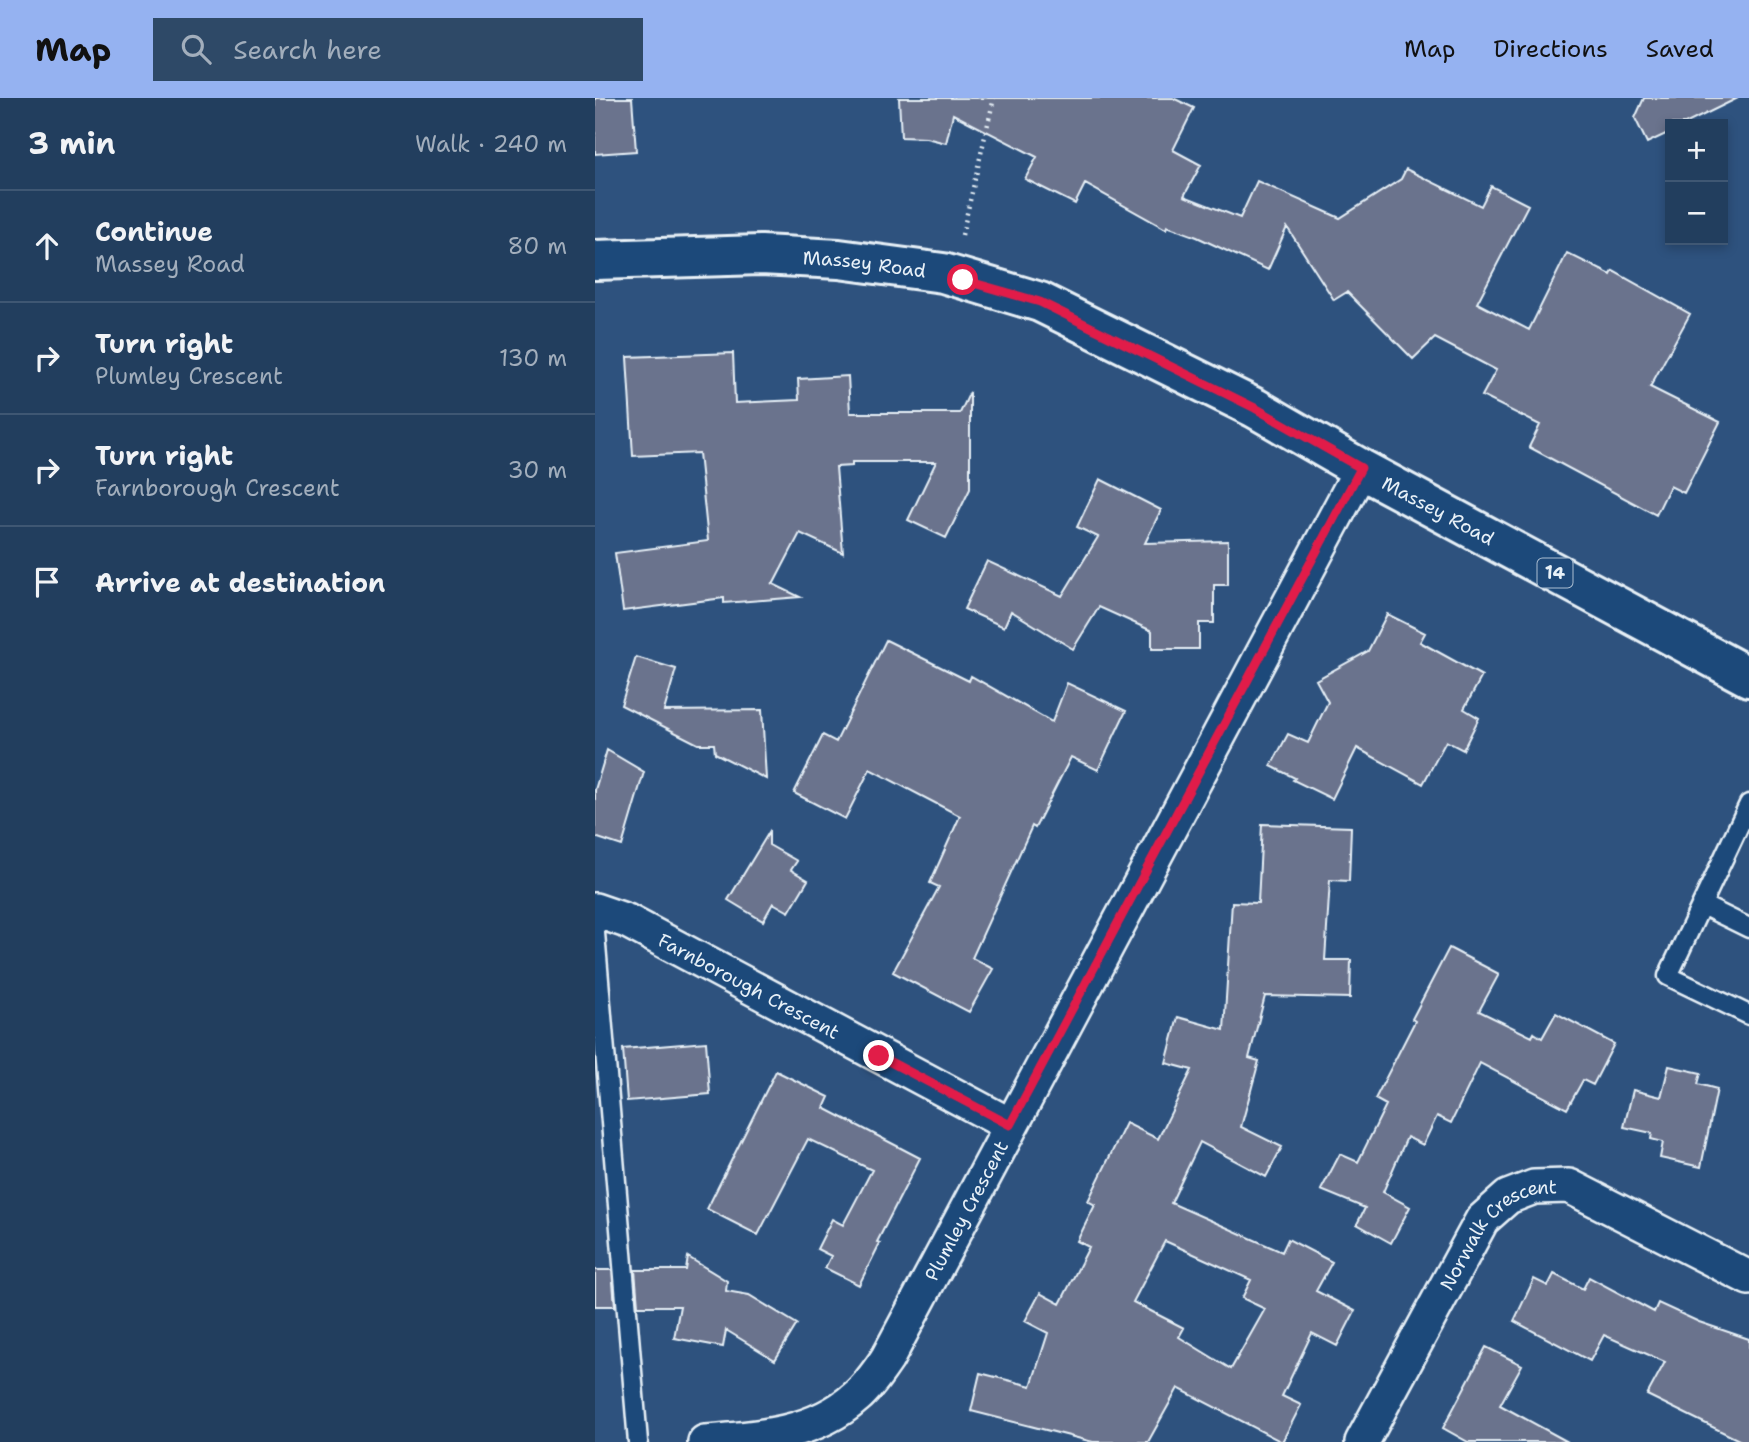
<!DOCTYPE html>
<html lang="en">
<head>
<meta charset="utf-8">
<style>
  body { margin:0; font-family:"Shantell Sans",sans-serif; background:#2e4967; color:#f1f3f6 }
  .controls { position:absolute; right:21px; top:21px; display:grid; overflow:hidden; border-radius:0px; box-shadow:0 4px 10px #0003 }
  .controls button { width:63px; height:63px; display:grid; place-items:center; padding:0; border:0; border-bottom:2px solid #3f5773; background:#223e5e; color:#f1f3f6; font:35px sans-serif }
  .stop { position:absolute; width:21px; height:21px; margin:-16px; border:5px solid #e11d48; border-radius:50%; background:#fff }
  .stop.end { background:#e11d48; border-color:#fff; box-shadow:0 2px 7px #0008 }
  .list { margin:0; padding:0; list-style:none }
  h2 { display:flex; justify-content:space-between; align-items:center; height:91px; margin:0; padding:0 28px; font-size:30px }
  h2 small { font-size:23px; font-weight:400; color:#a2aebc }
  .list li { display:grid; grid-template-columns:46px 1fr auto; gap:21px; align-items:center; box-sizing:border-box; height:112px; padding:0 28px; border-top:2px solid #3f5773 }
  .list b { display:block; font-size:26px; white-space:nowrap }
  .list p { margin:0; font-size:23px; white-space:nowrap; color:#a2aebc }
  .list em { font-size:23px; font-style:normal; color:#a2aebc }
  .icon { flex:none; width:38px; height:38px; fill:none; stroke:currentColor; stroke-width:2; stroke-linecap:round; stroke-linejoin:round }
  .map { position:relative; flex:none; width:1154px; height:1344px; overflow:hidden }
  header { display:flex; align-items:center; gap:42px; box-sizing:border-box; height:98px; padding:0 35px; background:#95b2f1; color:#111 }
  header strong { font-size:33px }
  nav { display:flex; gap:38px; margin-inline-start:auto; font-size:24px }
  .search { width:490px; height:63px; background:#2e4967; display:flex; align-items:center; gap:18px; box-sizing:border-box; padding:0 24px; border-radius:0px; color:#a2aebc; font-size:26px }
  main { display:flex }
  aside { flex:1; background:#223e5e }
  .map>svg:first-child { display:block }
  .building { fill:#6b738d; stroke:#e8f1f8; stroke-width:2; fill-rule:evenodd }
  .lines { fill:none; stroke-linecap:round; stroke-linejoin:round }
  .service-casing { stroke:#e8f1f8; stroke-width:23 }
  .minor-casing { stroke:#e8f1f8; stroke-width:38 }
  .primary-casing { stroke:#e8f1f8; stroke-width:44 }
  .path { stroke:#e8f1f8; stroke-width:4.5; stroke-dasharray:2 5; stroke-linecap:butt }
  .service { stroke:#1f4a7a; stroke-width:18 }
  .minor { stroke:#1f4a7a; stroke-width:33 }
  .primary { stroke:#1f4a7a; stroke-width:38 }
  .route { stroke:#e11d48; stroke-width:9 }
  .labels { text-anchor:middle; stroke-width:5; stroke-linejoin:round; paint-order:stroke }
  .shield { fill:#1f4a7a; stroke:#acbfd2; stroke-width:2 }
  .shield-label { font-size:18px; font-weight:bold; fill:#e8f1f8 }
  .street-label { font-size:19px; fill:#e8f1f8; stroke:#1f4a7a }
</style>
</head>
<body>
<header>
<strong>Map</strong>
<div class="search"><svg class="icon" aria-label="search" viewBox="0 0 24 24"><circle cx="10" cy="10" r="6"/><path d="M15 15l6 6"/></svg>Search here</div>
<nav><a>Map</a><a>Directions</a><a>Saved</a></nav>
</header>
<main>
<aside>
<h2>3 min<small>Walk · 240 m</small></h2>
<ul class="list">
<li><svg class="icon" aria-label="ahead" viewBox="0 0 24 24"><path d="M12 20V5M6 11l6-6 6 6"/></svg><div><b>Continue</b><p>Massey Road</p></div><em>80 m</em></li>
<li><svg class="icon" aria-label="right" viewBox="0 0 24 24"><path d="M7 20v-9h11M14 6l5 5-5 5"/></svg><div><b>Turn right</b><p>Plumley Crescent</p></div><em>130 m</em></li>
<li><svg class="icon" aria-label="right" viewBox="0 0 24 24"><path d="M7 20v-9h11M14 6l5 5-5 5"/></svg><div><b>Turn right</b><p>Farnborough Crescent</p></div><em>30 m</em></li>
<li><svg class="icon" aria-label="arrive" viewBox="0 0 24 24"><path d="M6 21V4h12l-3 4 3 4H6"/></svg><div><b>Arrive at destination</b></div></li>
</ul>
</aside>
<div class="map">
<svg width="1154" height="1344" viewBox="0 0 1154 1344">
  <rect width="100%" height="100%" fill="#2e527e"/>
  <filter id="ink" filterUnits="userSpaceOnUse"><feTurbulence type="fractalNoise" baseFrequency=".0143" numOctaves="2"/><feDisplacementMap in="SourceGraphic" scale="14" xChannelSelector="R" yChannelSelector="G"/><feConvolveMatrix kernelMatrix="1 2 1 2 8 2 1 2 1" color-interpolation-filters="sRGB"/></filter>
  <g filter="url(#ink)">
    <path class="building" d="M 0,0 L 37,0 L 41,53 L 0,56 Z
      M 304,0 L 578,0 L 599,10 L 578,52 L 606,67 L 589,98 L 645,120 L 662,83 L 745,120 L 806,81 L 811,71 L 886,108 L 896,88 L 933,107 L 882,205 L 934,232 L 972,155 L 1016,177 L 1018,173 L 1095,216 L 1055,289 L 1125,324 L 1089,395 L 1075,388 L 1061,417 L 934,349 L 945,327 L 887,298 L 901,272 L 840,240 L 818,261 L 752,194 L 739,202 L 692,129 L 673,172 L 602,139 L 572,128 L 571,131 L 490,86 L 480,106 L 430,81 L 442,59 L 358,16 L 351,45 L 331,40 L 306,39 Z
      M 1049,0 L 1143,0 L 1090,26 L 1075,26 L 1075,34 L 1052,45 L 1040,20 Z
      M 138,255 L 140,305 L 204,302 L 203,281 L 253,278 L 255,315 L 365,315 L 375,294 L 375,391 L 351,440 L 313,422 L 341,364 L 257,364 L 257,368 L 241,369 L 248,455 L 205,435 L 179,485 L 176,485 L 205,499 L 129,505 L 129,500 L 28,513 L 20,455 L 113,443 L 104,355 L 38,358 L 32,259 Z
      M 505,381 L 566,412 L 550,445 L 633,443 L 633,487 L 619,487 L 619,525 L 604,525 L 604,551 L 557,551 L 557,533 L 504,509 L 478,551 L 416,513 L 409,529 L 369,511 L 392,463 L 467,498 L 503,439 L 482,429 Z
      M 792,516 L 830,535 L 825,544 L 887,578 L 869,611 L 884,620 L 868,652 L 851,643 L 828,686 L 762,650 L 737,701 L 698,682 L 700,680 L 676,668 L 693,636 L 713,645 L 733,604 L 721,582 L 773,553 Z
      M 291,542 L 374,583 L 376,578 L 457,624 L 472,585 L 531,613 L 503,672 L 476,659 L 440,730 L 437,728 L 377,860 L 398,871 L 374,914 L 298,874 L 344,789 L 335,785 L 365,718 L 275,671 L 250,721 L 199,695 L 228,637 L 241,644 Z
      M 41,559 L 81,571 L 69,613 L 167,612 L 171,681 L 120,655 L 119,646 L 103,646 L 26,607 Z
      M 12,652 L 49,674 L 27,748 L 0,739 L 0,692 Z
      M 667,726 L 756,729 L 754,783 L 735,782 L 730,862 L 756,862 L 755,900 L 670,898 L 654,960 L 664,963 L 646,1029 L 687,1049 L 671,1079 L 605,1044 L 576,1105 L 687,1154 L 693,1141 L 737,1164 L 721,1193 L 760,1213 L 742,1248 L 717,1235 L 687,1298 L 706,1307 L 687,1344 L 583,1290 L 553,1344 L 498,1344 L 376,1313 L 385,1275 L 436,1288 L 453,1235 L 430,1223 L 445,1195 L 465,1206 L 494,1149 L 482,1143 L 500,1107 L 493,1103 L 531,1025 L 563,1041 L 597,972 L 571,965 L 583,919 L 629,932 L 637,804 L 663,805 ZM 570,1143 L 656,1182 L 647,1200 L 670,1211 L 636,1271 L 584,1239 L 589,1230 L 538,1204 Z
      M 174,734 L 174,747 L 202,763 L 196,772 L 213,782 L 194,814 L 178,805 L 168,823 L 133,802 Z
      M 854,850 L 904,876 L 884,913 L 937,939 L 939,935 L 947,940 L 961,915 L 1019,946 L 998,987 L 988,982 L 972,1011 L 885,965 L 856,1025 L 842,1018 L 828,1047 L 812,1039 L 788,1094 L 815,1109 L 796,1145 L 762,1126 L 770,1110 L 726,1092 L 745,1056 L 763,1064 L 791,1007 L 780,1001 L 820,923 L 817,921 Z
      M 111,944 L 115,996 L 32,1003 L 28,951 Z
      M 1074,968 L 1106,975 L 1103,986 L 1122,991 L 1106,1069 L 1065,1060 L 1068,1044 L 1056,1041 L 1057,1035 L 1029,1029 L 1038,992 L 1066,999 Z
      M 181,973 L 234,999 L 229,1010 L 325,1060 L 282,1144 L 285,1145 L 264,1187 L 230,1170 L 236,1158 L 222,1151 L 237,1121 L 248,1127 L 277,1072 L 213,1041 L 163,1137 L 112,1111 Z
      M 93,1159 L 132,1183 L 131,1193 L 154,1197 L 202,1226 L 180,1262 L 131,1232 L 128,1249 L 79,1240 L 85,1208 L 43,1208 L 40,1172 L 91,1172 Z
      M 0,1172 L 17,1172 L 20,1208 L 0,1208 Z
      M 959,1176 L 988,1191 L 994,1179 L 1059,1214 L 1063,1205 L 1104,1224 L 1154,1241 L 1154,1344 L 1148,1344 L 1052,1297 L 1070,1264 L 1009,1237 L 995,1263 L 919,1223 L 939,1181 L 953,1188 Z
      M 891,1249 L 927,1267 L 905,1307 L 973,1344 L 873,1344 L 848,1330 Z"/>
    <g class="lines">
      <g class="service-casing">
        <path id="service" d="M 1154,706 L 1073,878 L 1154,917
          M 1107,807 L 1154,830
          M 0,835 L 43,1344"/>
      </g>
      <g class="minor-casing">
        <g id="minor">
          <path id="s1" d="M 0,812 L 32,823 L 415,1027"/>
          <path id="s2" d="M 110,1344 C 163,1340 220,1336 261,1299 C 273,1289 283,1274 292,1261 L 766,371"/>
          <path id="s3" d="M 767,1344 L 887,1122 L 913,1099 L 939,1089 L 974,1088 L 1154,1180"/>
        </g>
      </g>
      <g class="primary-casing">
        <g id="primary">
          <path id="s4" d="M 0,162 L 166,157 L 244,161 L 348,175 L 445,204 L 660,310 L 766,371 L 1154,579"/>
        </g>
      </g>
      <path class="path" d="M 367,137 L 399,0"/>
      <use href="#service" class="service"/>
      <use href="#minor" class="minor"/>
      <use href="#primary" class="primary"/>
    </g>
  </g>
  <g class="lines" filter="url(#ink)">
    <path class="route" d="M 284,958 L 415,1027 L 766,370 L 660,310 L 445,204 L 368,182"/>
  </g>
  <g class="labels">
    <rect class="shield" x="942.5" y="460.5" width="35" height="29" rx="5"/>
    <g class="shield-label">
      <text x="960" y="481">14</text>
    </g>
    <g class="street-label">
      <text dy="7" stroke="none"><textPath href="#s4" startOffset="270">Massey Road</textPath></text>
      <text dy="7" stroke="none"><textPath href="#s4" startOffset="900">Massey Road</textPath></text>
      <text dy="7" stroke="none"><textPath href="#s1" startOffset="172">Farnborough Crescent</textPath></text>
      <text dy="7" stroke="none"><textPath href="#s2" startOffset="378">Plumley Crescent</textPath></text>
      <text dy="7" stroke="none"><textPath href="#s3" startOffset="256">Norwalk Crescent</textPath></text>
    </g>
  </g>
</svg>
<div class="controls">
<button>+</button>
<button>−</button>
</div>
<div class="stop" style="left:368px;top:182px"></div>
<div class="stop end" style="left:284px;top:958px"></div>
</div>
</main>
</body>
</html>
